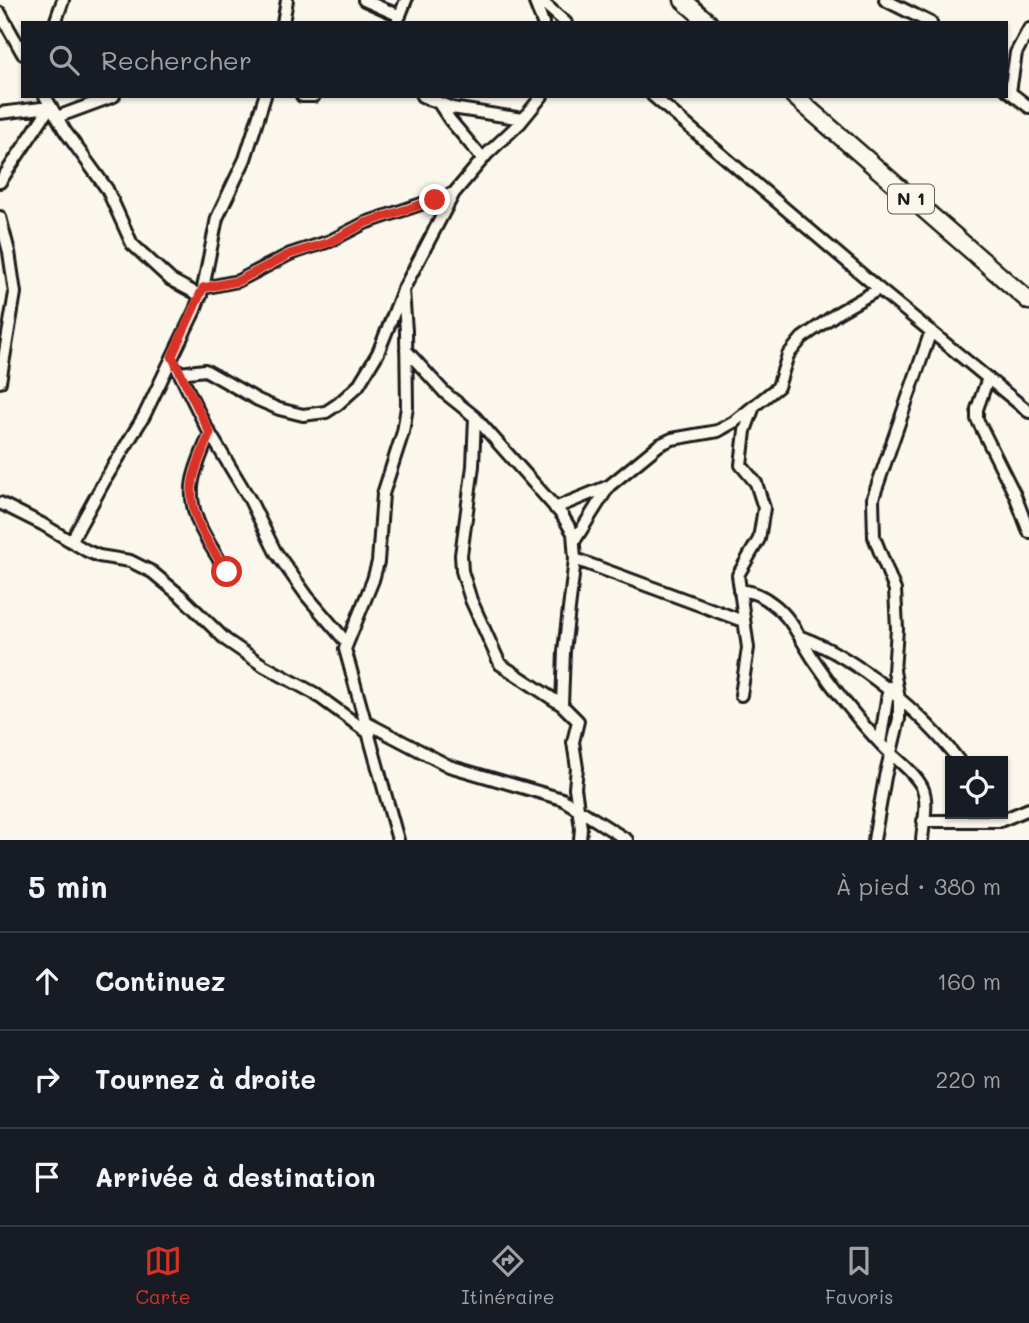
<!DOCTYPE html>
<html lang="fr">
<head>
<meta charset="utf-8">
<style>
  body { margin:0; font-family:Mali,sans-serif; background:#242831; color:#f1f3f6 }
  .controls { position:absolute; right:21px; bottom:21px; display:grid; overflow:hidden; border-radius:0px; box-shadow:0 2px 5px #0004 }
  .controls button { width:63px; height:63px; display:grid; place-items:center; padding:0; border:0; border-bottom:2px solid #363941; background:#171b24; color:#f1f3f6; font:35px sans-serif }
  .stop { position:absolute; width:21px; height:21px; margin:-16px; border:5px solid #d93025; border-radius:50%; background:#fff }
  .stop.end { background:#d93025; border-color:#fff; box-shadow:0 2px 7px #0008 }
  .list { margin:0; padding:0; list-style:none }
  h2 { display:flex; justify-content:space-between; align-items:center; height:91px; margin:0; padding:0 28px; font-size:30px }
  h2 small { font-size:23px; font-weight:400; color:#9ea1a6 }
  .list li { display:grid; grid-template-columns:46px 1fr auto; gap:21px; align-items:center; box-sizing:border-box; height:98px; padding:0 28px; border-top:2px solid #363941 }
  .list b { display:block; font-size:26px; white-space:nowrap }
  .list em { font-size:23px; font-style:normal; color:#9ea1a6 }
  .icon { flex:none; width:38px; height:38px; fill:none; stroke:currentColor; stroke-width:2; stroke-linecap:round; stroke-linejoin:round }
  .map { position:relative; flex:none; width:1029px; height:840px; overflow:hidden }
  .search { position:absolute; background:#171b24; box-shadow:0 2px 5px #0004; left:21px; right:21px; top:21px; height:77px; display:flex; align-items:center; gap:18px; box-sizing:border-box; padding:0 24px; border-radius:0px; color:#9ea1a6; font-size:26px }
  .sheet { height:385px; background:#171b24 }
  nav { display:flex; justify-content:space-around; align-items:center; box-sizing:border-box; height:98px; border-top:2px solid #363941; background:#171b24; font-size:19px; color:#9ea1a6 }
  nav a { display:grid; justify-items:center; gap:4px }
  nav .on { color:#d93025 }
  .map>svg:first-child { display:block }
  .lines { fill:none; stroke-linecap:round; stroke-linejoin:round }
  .minor-casing { stroke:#1c1c1c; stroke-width:16 }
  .highway-casing { stroke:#1c1c1c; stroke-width:21 }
  .minor { stroke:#fbf7ec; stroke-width:10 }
  .highway { stroke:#fbf7ec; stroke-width:16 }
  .route { stroke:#d93025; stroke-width:9 }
  .labels { text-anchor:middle; stroke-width:7; stroke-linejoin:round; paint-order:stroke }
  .shield { fill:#fbf7ec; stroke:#5f5e5a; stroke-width:2 }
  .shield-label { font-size:18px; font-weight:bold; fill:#1c1c1c }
</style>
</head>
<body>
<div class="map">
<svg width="1029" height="840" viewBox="0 0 1029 840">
  <rect width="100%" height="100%" fill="#fbf7ec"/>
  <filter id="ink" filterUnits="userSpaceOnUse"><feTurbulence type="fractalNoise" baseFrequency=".0143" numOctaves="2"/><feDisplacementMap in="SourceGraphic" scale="14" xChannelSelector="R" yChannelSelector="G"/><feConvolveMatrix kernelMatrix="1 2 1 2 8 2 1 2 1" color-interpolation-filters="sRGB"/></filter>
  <g filter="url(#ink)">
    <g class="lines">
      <g class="minor-casing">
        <path id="minor" d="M 364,0 L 400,16
          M 534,0 L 543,23
          M 540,0 L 566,23
          M 885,0 L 931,23
          M 0,13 L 23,54
          M 398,20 L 406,0
          M 55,23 L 63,0
          M 283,23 L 287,0
          M 1007,90 L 1029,107
          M 1010,92 L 1016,53 L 1029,29
          M 45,96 L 65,131 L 107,189 L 132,244 L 171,280 L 201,296
          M 302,96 L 314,96
          M 422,96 L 452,108 L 523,119
          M 653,96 L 879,289 L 1029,412
          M 440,105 L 450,120 L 483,159
          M 0,113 L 50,107
          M 57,117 L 114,96
          M 0,182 L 50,107
          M 0,217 L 9,252 L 15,293 L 0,382
          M 203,288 L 238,281 L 290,254 L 330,241 L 365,223 L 454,193
          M 406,350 L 445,393 L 475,417 L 562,515 L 573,533 L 575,559 L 564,651 L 562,705
          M 178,370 L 205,425 L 250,500 L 275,551 L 307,596 L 347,643
          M 180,373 L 205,370 L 258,400 L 279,409 L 303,415 L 326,412 L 338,404 L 358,386 L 378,353 L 403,290 L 454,193 L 487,154 L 520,123 L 542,96
          M 988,378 L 977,409 L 977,419 L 1015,495 L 1029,532
          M 475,417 L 473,466 L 461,555 L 462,571 L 471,600 L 500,664 L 562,705 L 578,721 L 573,742 L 577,768 L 575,788 L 581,828 L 580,840
          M 210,433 C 204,448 196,465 193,480 C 186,515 210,544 227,572
          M 0,503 L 42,524 L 87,551 L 99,556 L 130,561 L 152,572 L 181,596 L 226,640 L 264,666 L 314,693 L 370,734
          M 555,508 L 609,486 L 659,445 L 672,439 L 718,431 L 734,422 L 778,387 L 788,355 L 802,338 L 839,312 L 879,289
          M 72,540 L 106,478 L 144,416 L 195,310 L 203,288 L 217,218 L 245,159 L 265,96
          M 575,540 L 609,486
          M 575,559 L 743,621
          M 739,590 C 753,592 762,595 773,604 C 792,618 801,641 814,660 C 834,689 857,719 881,744 C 894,758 913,770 922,787 C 929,801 923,825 922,840
          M 801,637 C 856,657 924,714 959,761
          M 741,695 L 748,648 L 738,575 L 759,539 L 764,508 L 756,483 L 741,465 L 745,431 L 753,409
          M 367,723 L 449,766 L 562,799 L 627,840
          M 880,743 L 889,687
          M 923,821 L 1000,821 L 1029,809
          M 398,840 L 345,649 L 373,580 L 378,562 L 383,494 L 403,432 L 407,407 L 406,331 L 403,290
          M 874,840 L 885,777 L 899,719 L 899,699 L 894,671 L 897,629 L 895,590 L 874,537 L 873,498 L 931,331"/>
      </g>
      <g class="highway-casing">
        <path id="highway" d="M 683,0 L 709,23
          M 794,96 L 1029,301"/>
      </g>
      <use href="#minor" class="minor"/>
      <use href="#highway" class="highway"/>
    </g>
  </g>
  <g class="lines" filter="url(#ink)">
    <path class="route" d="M 227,572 C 210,545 186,515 193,480 C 196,465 204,448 210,433 L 172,356 L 203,288 L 238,281 L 290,254 L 330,242 L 365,223 L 435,200"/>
  </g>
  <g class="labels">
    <rect class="shield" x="888" y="184.5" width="46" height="29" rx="5"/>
    <g class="shield-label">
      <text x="911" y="205">N 1</text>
    </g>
  </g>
</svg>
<div class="controls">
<button><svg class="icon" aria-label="locate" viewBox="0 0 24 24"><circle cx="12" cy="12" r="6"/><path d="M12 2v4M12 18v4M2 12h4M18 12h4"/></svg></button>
</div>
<div class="stop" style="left:227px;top:572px"></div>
<div class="stop end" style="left:435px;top:200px"></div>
<div class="search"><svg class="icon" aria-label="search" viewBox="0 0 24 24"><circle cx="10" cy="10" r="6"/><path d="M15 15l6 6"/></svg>Rechercher</div>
</div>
<section class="sheet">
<h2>5 min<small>À pied · 380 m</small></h2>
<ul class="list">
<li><svg class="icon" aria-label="ahead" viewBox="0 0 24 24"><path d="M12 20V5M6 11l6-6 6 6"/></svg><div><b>Continuez</b></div><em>160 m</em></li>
<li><svg class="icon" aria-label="right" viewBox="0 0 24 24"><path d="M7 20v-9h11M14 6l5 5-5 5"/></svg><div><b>Tournez à droite</b></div><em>220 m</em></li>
<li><svg class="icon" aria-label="arrive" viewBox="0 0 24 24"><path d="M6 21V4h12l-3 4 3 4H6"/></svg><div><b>Arrivée à destination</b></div></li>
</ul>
</section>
<nav>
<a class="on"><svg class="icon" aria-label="map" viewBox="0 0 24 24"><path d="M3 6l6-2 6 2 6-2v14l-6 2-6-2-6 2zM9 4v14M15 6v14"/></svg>Carte</a>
<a><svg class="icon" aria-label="directions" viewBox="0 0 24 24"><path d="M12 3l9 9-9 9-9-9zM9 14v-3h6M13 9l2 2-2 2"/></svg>Itinéraire</a>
<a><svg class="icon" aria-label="saved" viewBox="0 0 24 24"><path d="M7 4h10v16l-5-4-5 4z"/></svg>Favoris</a>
</nav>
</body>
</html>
